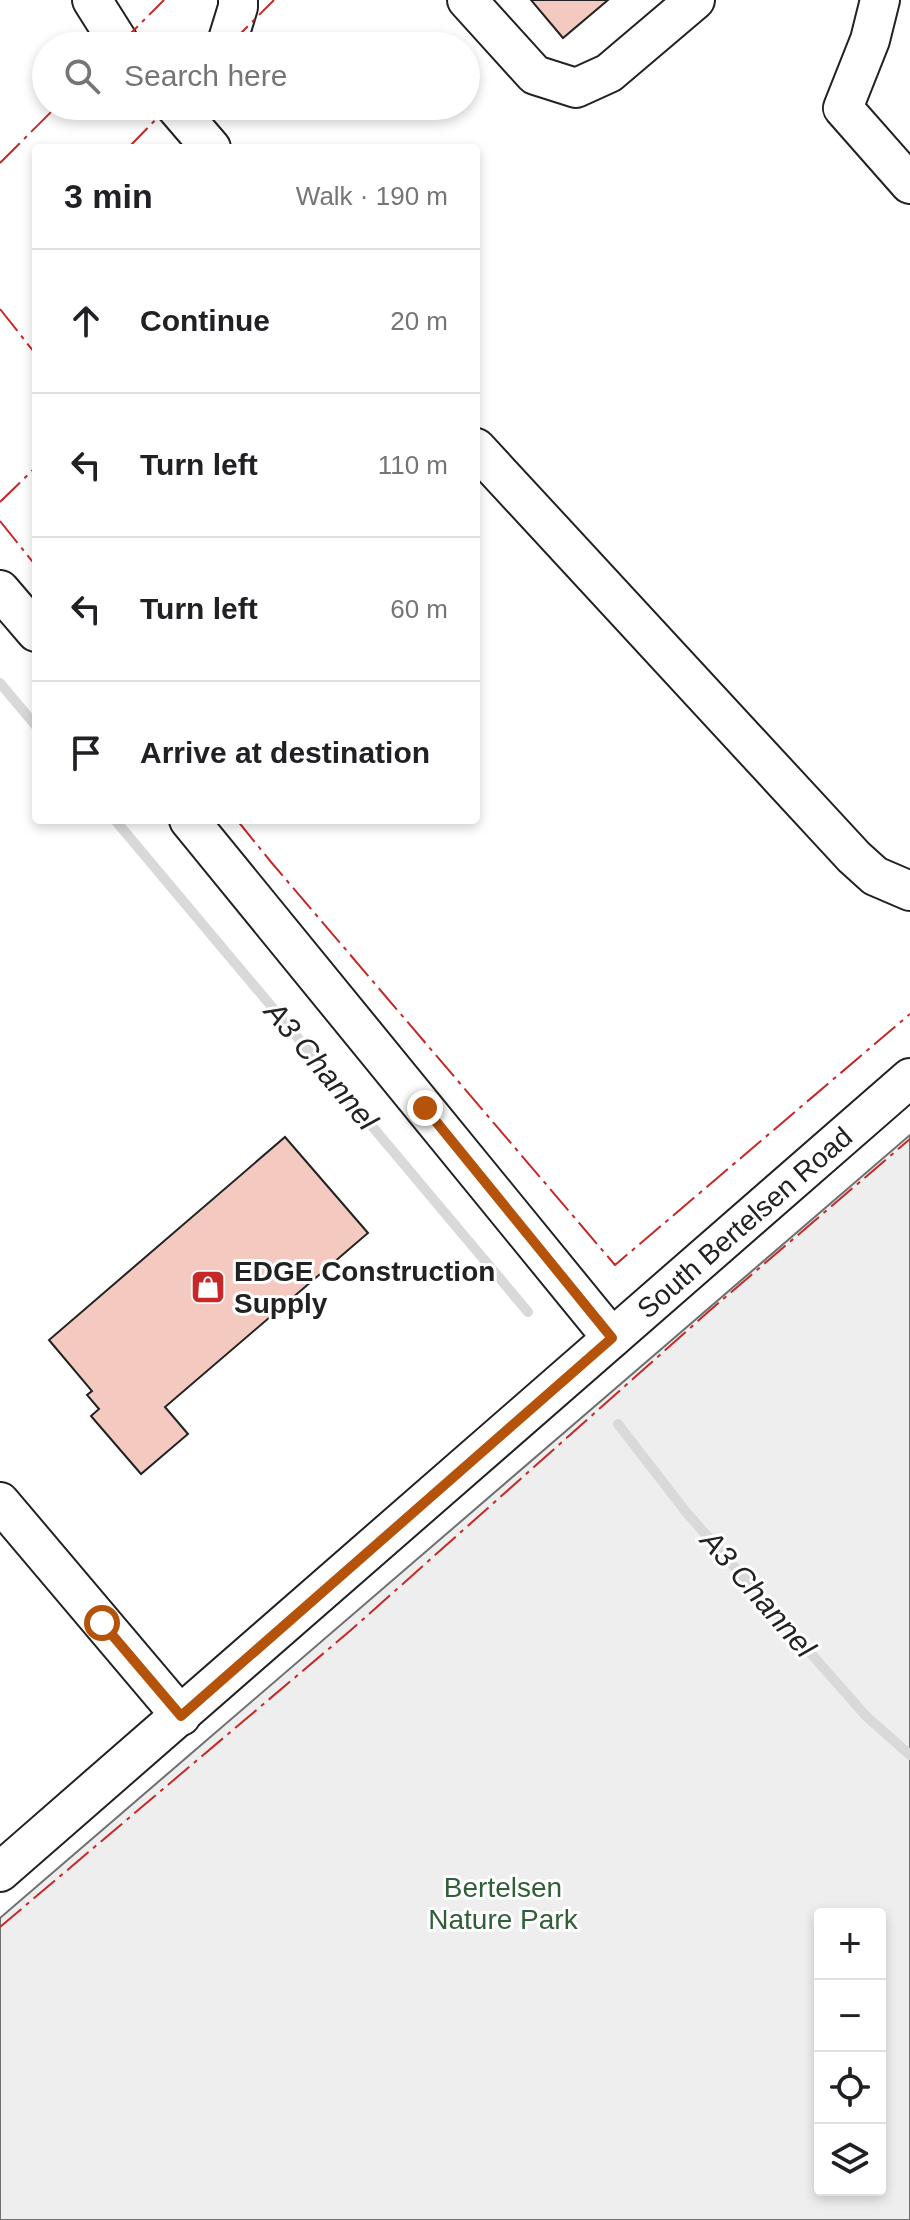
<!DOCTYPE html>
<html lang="en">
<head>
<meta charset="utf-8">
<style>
  body { margin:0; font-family:Arial,sans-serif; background:#f6f6f6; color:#202124 }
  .controls { position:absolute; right:24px; bottom:24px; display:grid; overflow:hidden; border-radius:8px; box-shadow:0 4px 12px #0003 }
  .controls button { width:72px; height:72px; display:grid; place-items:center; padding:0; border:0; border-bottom:2px solid #e0e0e0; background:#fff; color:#202124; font:40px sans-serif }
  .stop { position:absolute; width:24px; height:24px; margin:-18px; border:6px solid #b45309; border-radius:50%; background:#fff }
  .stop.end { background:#b45309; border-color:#fff; box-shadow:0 2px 8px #0008 }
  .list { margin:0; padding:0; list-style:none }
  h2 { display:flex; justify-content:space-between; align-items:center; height:104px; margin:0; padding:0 32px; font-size:34px }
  h2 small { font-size:26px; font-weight:400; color:#757577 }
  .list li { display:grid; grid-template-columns:52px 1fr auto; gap:24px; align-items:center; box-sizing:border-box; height:144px; padding:0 32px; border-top:2px solid #e0e0e0 }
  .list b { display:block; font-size:30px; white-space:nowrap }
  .list em { font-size:26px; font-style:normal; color:#757577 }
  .icon { flex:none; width:44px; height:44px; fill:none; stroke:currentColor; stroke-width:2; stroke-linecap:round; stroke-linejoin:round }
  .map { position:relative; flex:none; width:910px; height:2220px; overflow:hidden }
  .search { position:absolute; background:#fff; box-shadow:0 4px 12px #0003; left:32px; top:32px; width:448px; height:88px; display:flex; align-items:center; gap:20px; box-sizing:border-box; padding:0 28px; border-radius:44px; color:#757577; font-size:30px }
  .panel { position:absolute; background:#fff; box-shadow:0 4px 12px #0003; left:32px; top:144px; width:448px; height:680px; border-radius:8px }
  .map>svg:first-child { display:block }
  .green { fill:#eee; stroke:#6f6f6f; stroke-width:2; fill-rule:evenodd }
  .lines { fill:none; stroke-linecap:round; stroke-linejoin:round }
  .stream { stroke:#d9d9d9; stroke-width:10 }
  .building { fill:#f3c9c0; stroke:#222; stroke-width:2 }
  .minor-casing { stroke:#222; stroke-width:42 }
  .minor { stroke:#fff; stroke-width:38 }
  .power { stroke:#c62828; stroke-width:2; stroke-dasharray:28 6 4 6; stroke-linecap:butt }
  .route { stroke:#b45309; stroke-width:10 }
  .labels { text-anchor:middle; stroke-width:6; stroke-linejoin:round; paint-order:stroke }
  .street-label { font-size:28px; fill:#222; stroke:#fff }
  .poi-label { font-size:28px; font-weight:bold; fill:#222; stroke:#fff; text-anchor:start }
  .park-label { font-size:28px; fill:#2f5e38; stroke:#fff }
  .water-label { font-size:30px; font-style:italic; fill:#222; stroke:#fff }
</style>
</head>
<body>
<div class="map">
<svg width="910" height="2220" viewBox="0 0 910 2220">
  <rect width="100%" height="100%" fill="#fff"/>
  <path class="green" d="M 910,1135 L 910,2220 L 0,2220 L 0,1918 ZM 880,1914 L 880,2190 L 820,2190 L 820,1914 Z"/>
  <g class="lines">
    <path class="stream" d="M 0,683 L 36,726
      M 115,820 L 528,1312
      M 618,1424 L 686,1512 L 866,1716 L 910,1755"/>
  </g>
  <path class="building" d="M 531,0 L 608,0 L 563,38 Z
    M 285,1137 L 368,1233 L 165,1407 L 188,1434 L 141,1474 L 91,1416 L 99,1409 L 87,1395 L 92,1391 L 49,1340 Z"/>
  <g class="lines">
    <g class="minor-casing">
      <g id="minor">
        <path d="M 92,0 L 121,46"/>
        <path d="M 467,0 L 535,75 L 576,88 L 609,73 L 695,0"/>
        <path d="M 880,0 L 870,40 L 843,108 L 910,184"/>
        <path d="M 226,46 L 238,7 L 238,0"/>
        <path d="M 175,106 L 211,148"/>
        <path d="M 476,448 L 854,857 L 875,876 L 910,891"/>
        <path d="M 0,590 L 36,632"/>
        <path d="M 189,820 L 612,1338"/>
        <path d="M 0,1502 L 181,1716"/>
        <path id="s1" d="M 0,1872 L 910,1078"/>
      </g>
    </g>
    <use href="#minor" class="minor"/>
    <path class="power" d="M 118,46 L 164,0
      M 228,46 L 274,0
      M 128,148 L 169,106
      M 0,163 L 57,106
      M 0,309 L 34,352
      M 0,502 L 36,467
      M 0,521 L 36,566
      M 237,820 L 271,862 L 615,1265 L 910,1014
      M 0,1927 L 351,1630 L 708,1312 L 910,1139"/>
  </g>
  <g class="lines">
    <path class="route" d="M 102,1623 L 181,1716 L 612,1338 L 425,1108"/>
  </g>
  <defs>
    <g id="shop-square" transform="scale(1.8)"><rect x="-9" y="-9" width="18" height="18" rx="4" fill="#c62828" stroke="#fff"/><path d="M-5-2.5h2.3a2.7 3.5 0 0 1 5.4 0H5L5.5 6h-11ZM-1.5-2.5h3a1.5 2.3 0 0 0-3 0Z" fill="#fff"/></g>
  </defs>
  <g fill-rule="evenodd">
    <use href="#shop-square" x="208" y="1287"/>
  </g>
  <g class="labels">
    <g class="street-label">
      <text dy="10" stroke="none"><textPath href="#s1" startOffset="988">South Bertelsen Road</textPath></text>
    </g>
    <g class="poi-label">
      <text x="234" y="1281">EDGE Construction<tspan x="234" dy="32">Supply</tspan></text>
    </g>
    <g class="park-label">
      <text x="503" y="1897">Bertelsen<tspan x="503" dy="32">Nature Park</tspan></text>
    </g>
    <g class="water-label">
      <text transform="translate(321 1066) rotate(50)" y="10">A3 Channel</text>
      <text transform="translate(758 1594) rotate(49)" y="10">A3 Channel</text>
    </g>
  </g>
</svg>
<div class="controls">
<button>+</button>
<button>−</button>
<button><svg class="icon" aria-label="locate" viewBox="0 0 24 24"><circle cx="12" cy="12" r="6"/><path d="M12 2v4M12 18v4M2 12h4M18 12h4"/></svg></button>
<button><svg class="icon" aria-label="layers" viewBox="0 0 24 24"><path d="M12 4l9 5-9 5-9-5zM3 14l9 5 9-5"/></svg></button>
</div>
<div class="stop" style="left:102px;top:1623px"></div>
<div class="stop end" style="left:425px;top:1108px"></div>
<div class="search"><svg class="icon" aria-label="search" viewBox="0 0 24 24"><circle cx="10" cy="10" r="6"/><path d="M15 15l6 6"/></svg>Search here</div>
<section class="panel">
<h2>3 min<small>Walk · 190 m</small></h2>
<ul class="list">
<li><svg class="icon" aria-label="ahead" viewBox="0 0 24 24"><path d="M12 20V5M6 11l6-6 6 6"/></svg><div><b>Continue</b></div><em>20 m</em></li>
<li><svg class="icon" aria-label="left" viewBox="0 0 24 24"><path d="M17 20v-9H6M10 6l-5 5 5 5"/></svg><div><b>Turn left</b></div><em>110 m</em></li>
<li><svg class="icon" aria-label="left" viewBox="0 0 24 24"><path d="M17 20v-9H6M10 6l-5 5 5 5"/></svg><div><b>Turn left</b></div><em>60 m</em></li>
<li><svg class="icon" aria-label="arrive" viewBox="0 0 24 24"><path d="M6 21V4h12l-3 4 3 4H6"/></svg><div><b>Arrive at destination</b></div></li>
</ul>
</section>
</div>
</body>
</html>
